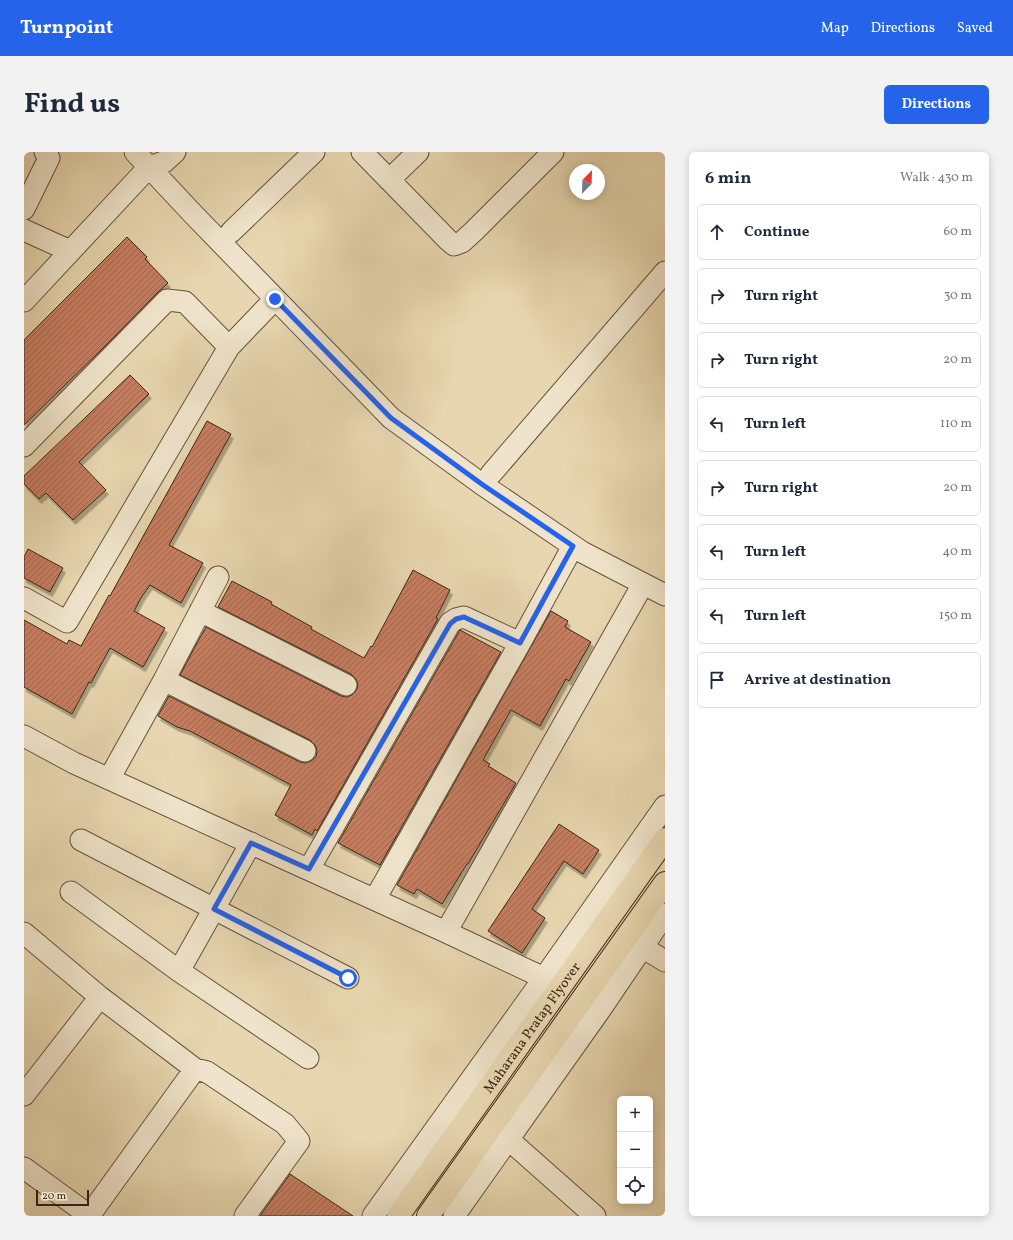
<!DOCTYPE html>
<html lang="en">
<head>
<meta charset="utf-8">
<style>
  body { margin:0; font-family:Vollkorn,serif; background:#f2f2f3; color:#1f2937 }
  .controls { position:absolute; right:12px; bottom:12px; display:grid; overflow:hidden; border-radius:6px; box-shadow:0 2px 10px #0003 }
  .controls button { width:36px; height:36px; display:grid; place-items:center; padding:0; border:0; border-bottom:1px solid #e0e1e3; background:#fff; color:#1f2937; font:20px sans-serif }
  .compass { position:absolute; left:545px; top:12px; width:36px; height:36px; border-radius:50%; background:#fff; box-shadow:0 2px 10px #0003; rotate:23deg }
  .scale { position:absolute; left:12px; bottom:10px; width:53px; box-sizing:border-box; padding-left:4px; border:2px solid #3a2617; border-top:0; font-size:11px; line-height:14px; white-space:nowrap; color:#3a2617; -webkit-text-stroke:3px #efe4cb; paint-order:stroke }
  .stop { position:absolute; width:12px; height:12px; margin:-9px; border:3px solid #2563eb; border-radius:50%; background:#fff }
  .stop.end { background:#2563eb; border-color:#fff; box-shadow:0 1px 4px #0008 }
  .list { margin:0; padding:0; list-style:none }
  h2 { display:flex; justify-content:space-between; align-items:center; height:52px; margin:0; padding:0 16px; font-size:17px }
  h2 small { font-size:13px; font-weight:400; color:#747a83 }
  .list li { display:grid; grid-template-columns:26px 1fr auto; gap:12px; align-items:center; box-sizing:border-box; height:56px; margin:0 8px 8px; padding:0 8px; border:1px solid #e0e1e3; border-radius:6px }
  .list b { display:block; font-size:15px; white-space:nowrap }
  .list em { font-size:13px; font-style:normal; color:#747a83 }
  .icon { flex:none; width:22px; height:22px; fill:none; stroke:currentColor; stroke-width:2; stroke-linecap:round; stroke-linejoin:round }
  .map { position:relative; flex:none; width:641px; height:1064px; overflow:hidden; border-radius:6px }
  header { display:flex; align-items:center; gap:24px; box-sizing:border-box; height:56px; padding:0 20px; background:#2563eb; color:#fff }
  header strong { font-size:19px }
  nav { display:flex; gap:22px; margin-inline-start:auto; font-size:14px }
  .intro { display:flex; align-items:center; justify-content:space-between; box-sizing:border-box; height:96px; padding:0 24px }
  h1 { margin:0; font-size:28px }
  .button { padding:10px 18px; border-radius:6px; background:#2563eb; color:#fff; font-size:14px; font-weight:700 }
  main { display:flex; gap:24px; padding:0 24px }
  aside { flex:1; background:#fff; border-radius:6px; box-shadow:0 2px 10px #0003 }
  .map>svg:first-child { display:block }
  .building { fill:url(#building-hatch); stroke:#3a2617; filter:url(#shadow) }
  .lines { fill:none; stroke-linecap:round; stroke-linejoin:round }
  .minor-casing { stroke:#65523d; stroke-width:23 }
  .major-casing { stroke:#3a2617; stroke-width:24 }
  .minor { stroke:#efe4cb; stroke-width:21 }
  .major { stroke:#e7d6af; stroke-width:22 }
  .route { stroke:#2563eb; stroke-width:5 }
  .labels { text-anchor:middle; stroke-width:3; stroke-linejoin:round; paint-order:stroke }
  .street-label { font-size:14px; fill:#3a2617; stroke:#efe4cb }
</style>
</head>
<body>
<header>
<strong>Turnpoint</strong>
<nav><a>Map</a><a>Directions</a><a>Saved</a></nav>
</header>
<div class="intro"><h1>Find us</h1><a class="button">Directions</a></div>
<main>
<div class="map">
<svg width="641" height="1064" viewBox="0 0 641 1064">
  <defs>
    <pattern id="building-hatch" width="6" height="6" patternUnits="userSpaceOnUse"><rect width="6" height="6" fill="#c67d60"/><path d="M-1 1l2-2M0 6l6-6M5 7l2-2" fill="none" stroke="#a2664e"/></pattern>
    <filter id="shadow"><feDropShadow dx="2.5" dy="4.5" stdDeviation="0" flood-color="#0004"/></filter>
  </defs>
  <rect width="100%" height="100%" fill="#e7d6af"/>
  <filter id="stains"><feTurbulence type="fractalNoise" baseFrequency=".005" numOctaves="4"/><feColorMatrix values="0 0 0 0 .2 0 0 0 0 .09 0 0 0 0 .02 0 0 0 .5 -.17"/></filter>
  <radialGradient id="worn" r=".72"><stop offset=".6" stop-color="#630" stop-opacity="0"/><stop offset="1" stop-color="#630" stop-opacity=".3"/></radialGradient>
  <path class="building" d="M 103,85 L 123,105 L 121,107 L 144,131 L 134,140 L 78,197 L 0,273 L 0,188 Z
    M 106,223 L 125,242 L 55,310 L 82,338 L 49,368 L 22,341 L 15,347 L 0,332 L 0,324 Z
    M 183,269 L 207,282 L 145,393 L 179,411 L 157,451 L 126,433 L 118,444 L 110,459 L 141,476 L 119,515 L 86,496 L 67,531 L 65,530 L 48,562 L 0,535 L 0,468 L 43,492 L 45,488 L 57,494 L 85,443 L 86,444 Z
    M 4,397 L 39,416 L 26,440 L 0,426 L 0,405 Z
    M 389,418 L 426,438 L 412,466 L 414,467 L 293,679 L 291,677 L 288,683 L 251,663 L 267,633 L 166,579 L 153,575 L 134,564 L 145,544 L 276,610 L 281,611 L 287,609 L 292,605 L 293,599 L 291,593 L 286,588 L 156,523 L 173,491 L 182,475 L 317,544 L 322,545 L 328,543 L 332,539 L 334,533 L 332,527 L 327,522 L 194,455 L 208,429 L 248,450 L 247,452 L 288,475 L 287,477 L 340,506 L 347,494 L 348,495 Z
    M 527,459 L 544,469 L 541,475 L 567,490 L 545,529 L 542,527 L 516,574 L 487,558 L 459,608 L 466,612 L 464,614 L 492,631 L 444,712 L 443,712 L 418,752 L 393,737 L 390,742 L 373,733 Z
    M 436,478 L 477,500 L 356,713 L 314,691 Z
    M 535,672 L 575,698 L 559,722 L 540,709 L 508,757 L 521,766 L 498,801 L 464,779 Z
    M 266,1022 L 329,1064 L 236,1064 Z"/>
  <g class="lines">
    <g class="minor-casing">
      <path id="minor" d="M 111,0 L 169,62 L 367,266 L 459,333 L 558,400 L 641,443
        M 338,0 L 424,88 L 430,93 L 438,90 L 450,79 L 529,0
        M 365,28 L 394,0
        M 0,57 L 25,6 L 21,0
        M 0,78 L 46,99
        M 207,80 L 290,0
        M 0,149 L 125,15 L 140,10 L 151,0
        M 0,294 L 143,148 L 161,150 L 205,195
        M 467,322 L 641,120
        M 0,446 L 43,470 L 205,195 L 251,147
        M 176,459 L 322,533
        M 140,528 L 281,599
        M 0,584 L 50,611 L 422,780 L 520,826
        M 85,627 L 140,528 L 194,425
        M 57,688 L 324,826
        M 285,717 L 426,471 L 432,467 L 440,465 L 496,491
        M 47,740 L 155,819 L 284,906
        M 351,747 L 496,491 L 549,394
        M 422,780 L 619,432
        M 0,781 L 76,845 L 171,917 L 65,1064
        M 618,795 L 641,809
        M 155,819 L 227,691
        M 171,917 L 183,920 L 261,972 L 275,989 L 221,1064
        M 0,943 L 76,845
        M 484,987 L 571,1064
        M 0,1016 L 66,1064
        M 349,1064 L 520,826 L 641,654
        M 430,1064 L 576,858 L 641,762"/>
    </g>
    <g class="major-casing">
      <g id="major">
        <path id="s1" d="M 374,1064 L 641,687"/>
        <path d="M 404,1064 L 641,731"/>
      </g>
    </g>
    <use href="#minor" class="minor"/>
    <use href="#major" class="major"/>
  </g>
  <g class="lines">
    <path class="route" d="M 251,147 L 367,266 L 459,333 L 549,394 L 496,491 L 440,465 L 432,467 L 426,472 L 285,717 L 227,691 L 190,757 L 324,826"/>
  </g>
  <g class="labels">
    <g class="street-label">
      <text dy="5" stroke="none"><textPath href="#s1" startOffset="231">Maharana Pratap Flyover</textPath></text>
    </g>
  </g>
  <rect width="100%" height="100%" filter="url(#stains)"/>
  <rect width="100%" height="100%" fill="url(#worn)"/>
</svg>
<div class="controls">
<button>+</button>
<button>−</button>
<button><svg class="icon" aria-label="locate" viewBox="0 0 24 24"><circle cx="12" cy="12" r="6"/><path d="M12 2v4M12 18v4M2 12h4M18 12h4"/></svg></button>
</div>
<svg class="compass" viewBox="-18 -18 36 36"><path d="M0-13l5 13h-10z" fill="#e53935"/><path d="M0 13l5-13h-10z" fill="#747a83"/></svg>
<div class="scale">20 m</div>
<div class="stop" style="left:324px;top:826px"></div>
<div class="stop end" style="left:251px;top:147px"></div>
</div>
<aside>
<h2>6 min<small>Walk · 430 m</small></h2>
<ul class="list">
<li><svg class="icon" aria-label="ahead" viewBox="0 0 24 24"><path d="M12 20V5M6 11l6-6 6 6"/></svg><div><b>Continue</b></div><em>60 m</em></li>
<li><svg class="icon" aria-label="right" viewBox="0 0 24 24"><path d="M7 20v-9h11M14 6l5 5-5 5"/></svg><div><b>Turn right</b></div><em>30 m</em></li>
<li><svg class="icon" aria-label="right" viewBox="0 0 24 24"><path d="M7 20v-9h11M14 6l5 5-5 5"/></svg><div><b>Turn right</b></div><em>20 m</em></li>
<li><svg class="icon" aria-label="left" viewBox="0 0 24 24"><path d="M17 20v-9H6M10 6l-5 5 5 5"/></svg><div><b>Turn left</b></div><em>110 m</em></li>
<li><svg class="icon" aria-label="right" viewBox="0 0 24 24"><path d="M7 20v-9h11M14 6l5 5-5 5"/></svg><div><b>Turn right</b></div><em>20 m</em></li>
<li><svg class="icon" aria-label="left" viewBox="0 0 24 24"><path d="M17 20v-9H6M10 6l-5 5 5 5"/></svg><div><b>Turn left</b></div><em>40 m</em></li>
<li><svg class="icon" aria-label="left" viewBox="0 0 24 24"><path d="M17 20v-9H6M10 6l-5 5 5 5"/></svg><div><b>Turn left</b></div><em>150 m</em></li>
<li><svg class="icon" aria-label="arrive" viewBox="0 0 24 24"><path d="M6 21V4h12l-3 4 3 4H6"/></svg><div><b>Arrive at destination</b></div></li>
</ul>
</aside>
</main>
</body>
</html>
